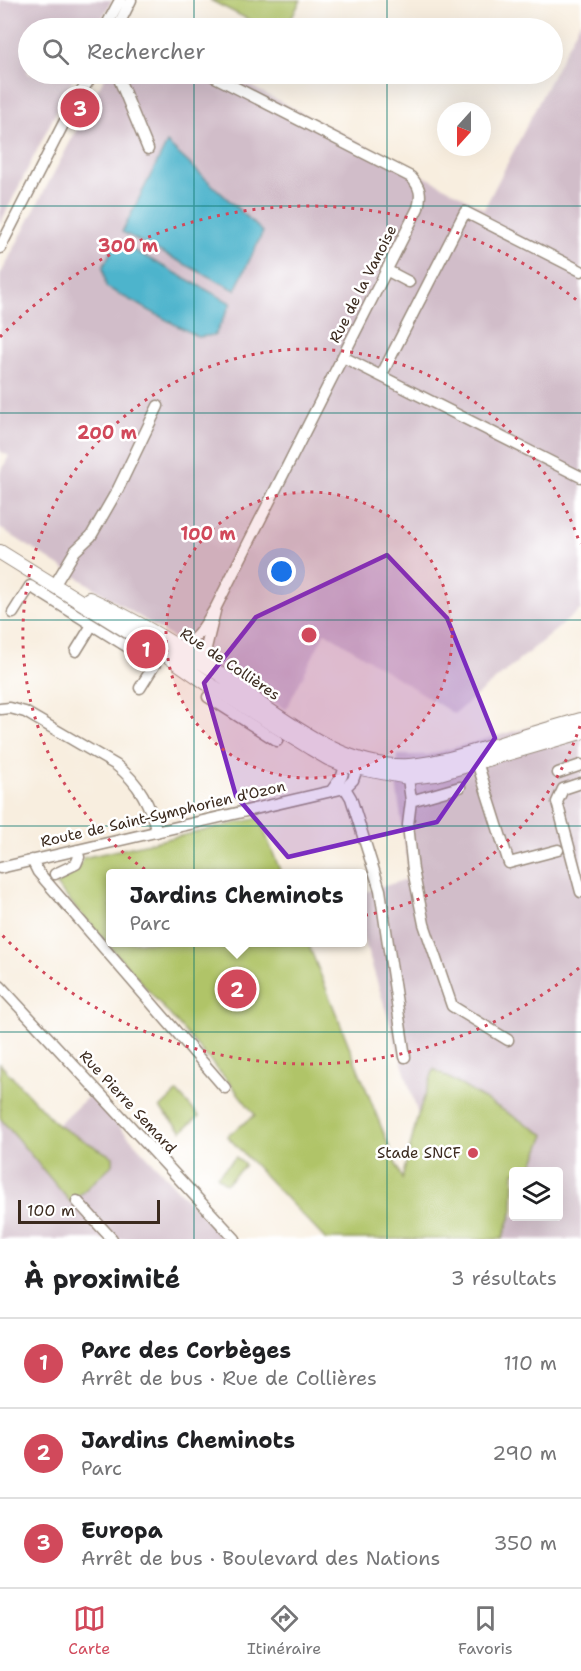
<!DOCTYPE html>
<html lang="fr">
<head>
<meta charset="utf-8">
<style>
  body { margin:0; font-family:"Shantell Sans",sans-serif; background:#f2f2f2; color:#202124 }
  .controls { position:absolute; right:18px; bottom:18px; display:grid; overflow:hidden; border-radius:6px; box-shadow:0 6px 24px #0002 }
  .controls button { width:54px; height:54px; display:grid; place-items:center; padding:0; border:0; border-bottom:2px solid #e0e0e0; background:#fff; color:#202124; font:30px sans-serif }
  .compass { position:absolute; left:437px; top:102px; width:54px; height:54px; border-radius:50%; background:#fff; box-shadow:0 6px 24px #0002; rotate:201deg }
  .scale { position:absolute; left:18px; bottom:15px; width:142px; box-sizing:border-box; padding-left:6px; border:3px solid #3b2a1e; border-top:0; font-size:16px; line-height:21px; white-space:nowrap; color:#3b2a1e; -webkit-text-stroke:4px #fff; paint-order:stroke }
  .you { position:absolute; left:282px; top:572px; width:21px; height:21px; margin:-15px; border:4px solid #fff; border-radius:50%; background:#1a73e8; box-shadow:0 0 0 9px #1a73e833 }
  .badge { display:grid; place-items:center; width:39px; height:39px; border-radius:50%; background:#d1495b; color:#fff; font-size:20px; font-weight:700 }
  .pin { position:absolute; translate:-50% -50%; border:3px solid #fff; box-shadow:0 2px 6px #0006 }
  .popup { position:absolute; left:106px; top:869px; width:261px; height:78px; box-sizing:border-box; display:grid; place-content:center; border-radius:6px; background:#fff; filter:drop-shadow(0 2px 4px #0005); font-size:20px; white-space:nowrap; color:#757577 }
  .popup b { font-size:22px; color:#202124 }
  .popup::after { content:''; position:absolute; left:50%; top:100%; margin-left:-12px; border:12px solid transparent; border-top-color:#fff }
  .list { margin:0; padding:0; list-style:none }
  h2 { display:flex; justify-content:space-between; align-items:center; height:78px; margin:0; padding:0 24px; font-size:26px }
  h2 small { font-size:20px; font-weight:400; color:#757577 }
  .list li { display:grid; grid-template-columns:39px 1fr auto; gap:18px; align-items:center; box-sizing:border-box; height:90px; padding:0 24px; border-top:2px solid #e0e0e0 }
  .list b { display:block; font-size:22px; white-space:nowrap }
  .list p { margin:0; font-size:20px; white-space:nowrap; color:#757577 }
  .list em { font-size:20px; font-style:normal; color:#757577 }
  .icon { flex:none; width:33px; height:33px; fill:none; stroke:currentColor; stroke-width:2; stroke-linecap:round; stroke-linejoin:round }
  .map { position:relative; flex:none; width:581px; height:1239px; overflow:hidden }
  .search { position:absolute; background:#fff; box-shadow:0 6px 24px #0002; left:18px; right:18px; top:18px; height:66px; display:flex; align-items:center; gap:15px; box-sizing:border-box; padding:0 21px; border-radius:33px; color:#757577; font-size:22px }
  .sheet { height:348px; background:#fff }
  nav { display:flex; justify-content:space-around; align-items:center; box-sizing:border-box; height:84px; border-top:2px solid #e0e0e0; background:#fff; font-size:16px; color:#757577 }
  nav a { display:grid; justify-items:center; gap:3px }
  nav .on { color:#d1495b }
  .map>svg:first-child { display:block }
  .industrial { fill:#d1bdc9 }
  .green { fill:#b0c468; stroke:#767743; stroke-width:1.5 }
  .water { fill:#4db4cc; stroke:#446f75; stroke-width:1.5 }
  .lines { fill:none; stroke-linecap:round; stroke-linejoin:round }
  .minor-casing { stroke:#9a8c7e; stroke-width:13 }
  .major-casing { stroke:#9a8c7e; stroke-width:16 }
  .minor { stroke:#fff; stroke-width:10 }
  .major { stroke:#fff; stroke-width:14 }
  .marked { fill:#7b2cbf; fill-opacity:0.2; stroke:#7b2cbf; stroke-width:4.5; stroke-linejoin:round }
  .grid { fill:none; stroke:#0f766e; stroke-width:1.5; stroke-opacity:0.55 }
  .ring { fill:none; stroke:#d1495b; stroke-width:3; stroke-dasharray:3 6 }
  .poi-dot { fill:#d1495b; stroke:#fff; stroke-width:2 }
  .labels { text-anchor:middle; stroke-width:5; stroke-linejoin:round; paint-order:stroke }
  .street-label { font-size:15px; fill:#3b2a1e; stroke:#fff }
  .poi-label { font-size:15px; fill:#3b2a1e; stroke:#fff; text-anchor:end }
  .centre { fill:#d1495b; stroke:#fff; stroke-width:3 }
  .ring-label { font-size:18px; text-anchor:middle; font-weight:bold; fill:#d1495b; stroke:#fff; stroke-width:5; stroke-linejoin:round; paint-order:stroke }
</style>
</head>
<body>
<div class="map">
<svg width="581" height="1239" viewBox="0 0 581 1239">
  <rect width="100%" height="100%" fill="#fff"/>
  <filter id="ink" filterUnits="userSpaceOnUse"><feTurbulence type="fractalNoise" baseFrequency=".0167" numOctaves="2"/><feDisplacementMap in="SourceGraphic" scale="12" xChannelSelector="R" yChannelSelector="G"/><feConvolveMatrix kernelMatrix="1 2 1 2 8 2 1 2 1" color-interpolation-filters="sRGB"/></filter>
  <filter id="wash" filterUnits="userSpaceOnUse"><feTurbulence type="fractalNoise" baseFrequency=".008" numOctaves="4" result="noise"/><feDisplacementMap in="SourceGraphic" scale="24" xChannelSelector="R" yChannelSelector="G"/><feGaussianBlur stdDeviation="1.35" result="paint"/><feColorMatrix in="noise" values="0 0 0 0 0 0 0 0 0 0 0 0 0 0 0 0 0 1.4 0 .05"/><feComposite in="paint" operator="in"/></filter>
  <g filter="url(#wash)">
    <rect width="100%" height="100%" fill="#f8eedf"/>
    <path class="industrial" d="M 0,0 L 112,0 L 97,28 L 28,28 L 28,74 L 75,74 L 0,224 Z
      M 581,20 L 581,609 L 454,714 L 325,632 L 286,710 L 0,528 L 0,473 L 9,456 L 0,451 L 0,275 L 106,74 L 227,74 L 451,190 L 484,209 Z
      M 581,713 L 581,1239 L 502,1239 L 513,1211 L 514,1216 L 558,1216 L 558,1172 L 530,1171 L 544,1135 L 434,1070 L 418,1115 L 363,936 L 363,893 L 410,878 L 396,784 L 397,755 L 427,755 Z
      M 0,1064 L 57,1125 L 90,1095 L 224,1239 L 0,1239 Z"/>
    <path class="green" d="M 210,0 L 301,0 L 286,28 L 265,28 Z
      M 259,818 L 281,873 L 111,874 L 111,942 L 308,943 L 402,1179 L 418,1115 L 434,1069 L 545,1135 L 530,1171 L 514,1172 L 513,1211 L 502,1239 L 325,1239 L 227,1136 L 255,1115 L 234,1088 L 56,885 L 79,868 L 83,858 Z
      M 0,1064 L 57,1125 L 113,1157 L 113,1164 L 71,1203 L 0,1118 Z
      M 177,1092 L 199,1116 L 182,1131 L 160,1108 Z
      M 236,1157 L 245,1165 L 226,1184 L 217,1176 Z"/>
    <path class="water" d="M 167,143 L 263,232 L 235,290 L 122,232 Z
      M 124,245 L 231,303 L 215,335 L 198,337 L 106,287 L 103,267 L 114,246 Z"/>
  </g>
  <g filter="url(#ink)">
    <g class="lines">
      <g class="minor-casing">
        <path id="minor" d="M 105,28 L 120,0
          M 117,28 L 131,0
          M 117,74 L 148,149
          M 209,74 L 411,177 C 420,187 422,194 418,208 L 216,607
          M 0,248 L 74,103 L 93,74
          M 386,270 L 409,282
          M 343,357 L 581,477
          M 381,376 L 465,212 L 581,271
          M 57,581 L 75,551 L 91,536 L 118,489 L 158,406
          M 13,613 L 30,586 L 155,664 L 140,688
          M 175,646 C 198,645 205,623 216,607 L 205,652 L 201,657 L 191,661
          M 76,651 L 92,625
          M 208,697 L 277,741
          M 0,709 L 10,708 L 25,712 L 116,765 C 139,783 150,804 157,832
          M 477,762 L 509,863 L 558,850
          M 407,770 L 411,801 L 408,825 L 413,870 L 424,924 L 452,1006 L 508,1040
          M 558,773 L 581,765
          M 581,783 L 563,789 L 557,802 L 581,892
          M 345,788 L 351,798 L 380,890 L 405,1057
          M 332,790 L 342,776 L 347,758
          M 411,801 L 460,787
          M 32,860 L 38,872 L 225,1088
          M 0,868 L 345,788 L 353,780 L 360,760
          M 55,874 L 76,864 L 79,857 L 77,850
          M 0,986 L 235,1239
          M 77,1201 L 112,1239"/>
      </g>
      <g class="major-casing">
        <path id="major" d="M 0,552 L 168,656 L 207,683 L 311,748 L 328,758 L 345,765 L 408,777 L 436,774 L 581,732
          M 89,599 C 142,623 194,656 242,689 C 251,696 258,703 267,709 C 309,738 356,769 409,766 C 439,764 469,753 498,745 C 525,736 553,728 581,720"/>
      </g>
      <use href="#minor" class="minor"/>
      <use href="#major" class="major"/>
    </g>
  </g>
  <path class="marked" d="M 387,555 L 447,618 L 495,738 L 437,822 L 288,857 L 236,796 L 204,683 L 256,617 Z"/>
  <path class="grid" d="M 194,0 L 194,28M 387,0 L 387,28M 194,74 L 194,1239M 387,74 L 387,1239M 0,206 L 581,206M 0,413 L 581,413M 0,620 L 581,620M 0,826 L 581,826M 0,1032 L 581,1032"/>
  <circle cx="309" cy="635" r="143" fill="#d1495b" fill-opacity=".12"/>
  <g class="ring">
    <circle cx="309" cy="635" r="143"/>
    <path d="M580 726A286 286 0 1 1 580 544"/>
    <path d="M579 968A429 429 0 0 1 0 933M0 337A429 429 0 0 1 579 302"/>
  </g>
  <circle class="poi-dot" cx="473" cy="1153" r="6"/>
  <g class="labels">
    <g class="street-label">
      <text transform="translate(363 284) rotate(-63)" y="5">Rue de la Vanoise</text>
      <text transform="translate(230 664) rotate(34)" y="5">Rue de Collières</text>
      <text transform="translate(163 814) rotate(-13)" y="5">Route de Saint-Symphorien d'Ozon</text>
      <text transform="translate(128 1102) rotate(47)" y="5">Rue Pierre Semard</text>
    </g>
    <g class="poi-label">
      <text x="461" y="1158">Stade SNCF</text>
    </g>
  </g>
  <circle cx="309" cy="635" r="9" class="centre"/>
  <g class="ring-label">
    <text x="128" y="252">300 m</text>
    <text x="107" y="439">200 m</text>
    <text x="208" y="540">100 m</text>
  </g>
</svg>
<div class="controls">
<button><svg class="icon" aria-label="layers" viewBox="0 0 24 24"><path d="M12 4l9 5-9 5-9-5zM3 14l9 5 9-5"/></svg></button>
</div>
<svg class="compass" viewBox="-18 -18 36 36"><path d="M0-13l5 13h-10z" fill="#e53935"/><path d="M0 13l5-13h-10z" fill="#757577"/></svg>
<div class="scale">100 m</div>
<div class="you"></div>
<div class="pin badge" style="left:146px;top:649px">1</div>
<div class="pin badge" style="left:237px;top:989px">2</div>
<div class="popup"><b>Jardins Cheminots</b>Parc</div>
<div class="pin badge" style="left:80px;top:108px">3</div>
<div class="search"><svg class="icon" aria-label="search" viewBox="0 0 24 24"><circle cx="10" cy="10" r="6"/><path d="M15 15l6 6"/></svg>Rechercher</div>
</div>
<section class="sheet">
<h2>À proximité<small>3 résultats</small></h2>
<ul class="list">
<li><span class="badge">1</span><div><b>Parc des Corbèges</b><p>Arrêt de bus · Rue de Collières</p></div><em>110 m</em></li>
<li><span class="badge">2</span><div><b>Jardins Cheminots</b><p>Parc</p></div><em>290 m</em></li>
<li><span class="badge">3</span><div><b>Europa</b><p>Arrêt de bus · Boulevard des Nations</p></div><em>350 m</em></li>
</ul>
</section>
<nav>
<a class="on"><svg class="icon" aria-label="map" viewBox="0 0 24 24"><path d="M3 6l6-2 6 2 6-2v14l-6 2-6-2-6 2zM9 4v14M15 6v14"/></svg>Carte</a>
<a><svg class="icon" aria-label="directions" viewBox="0 0 24 24"><path d="M12 3l9 9-9 9-9-9zM9 14v-3h6M13 9l2 2-2 2"/></svg>Itinéraire</a>
<a><svg class="icon" aria-label="saved" viewBox="0 0 24 24"><path d="M7 4h10v16l-5-4-5 4z"/></svg>Favoris</a>
</nav>
</body>
</html>
